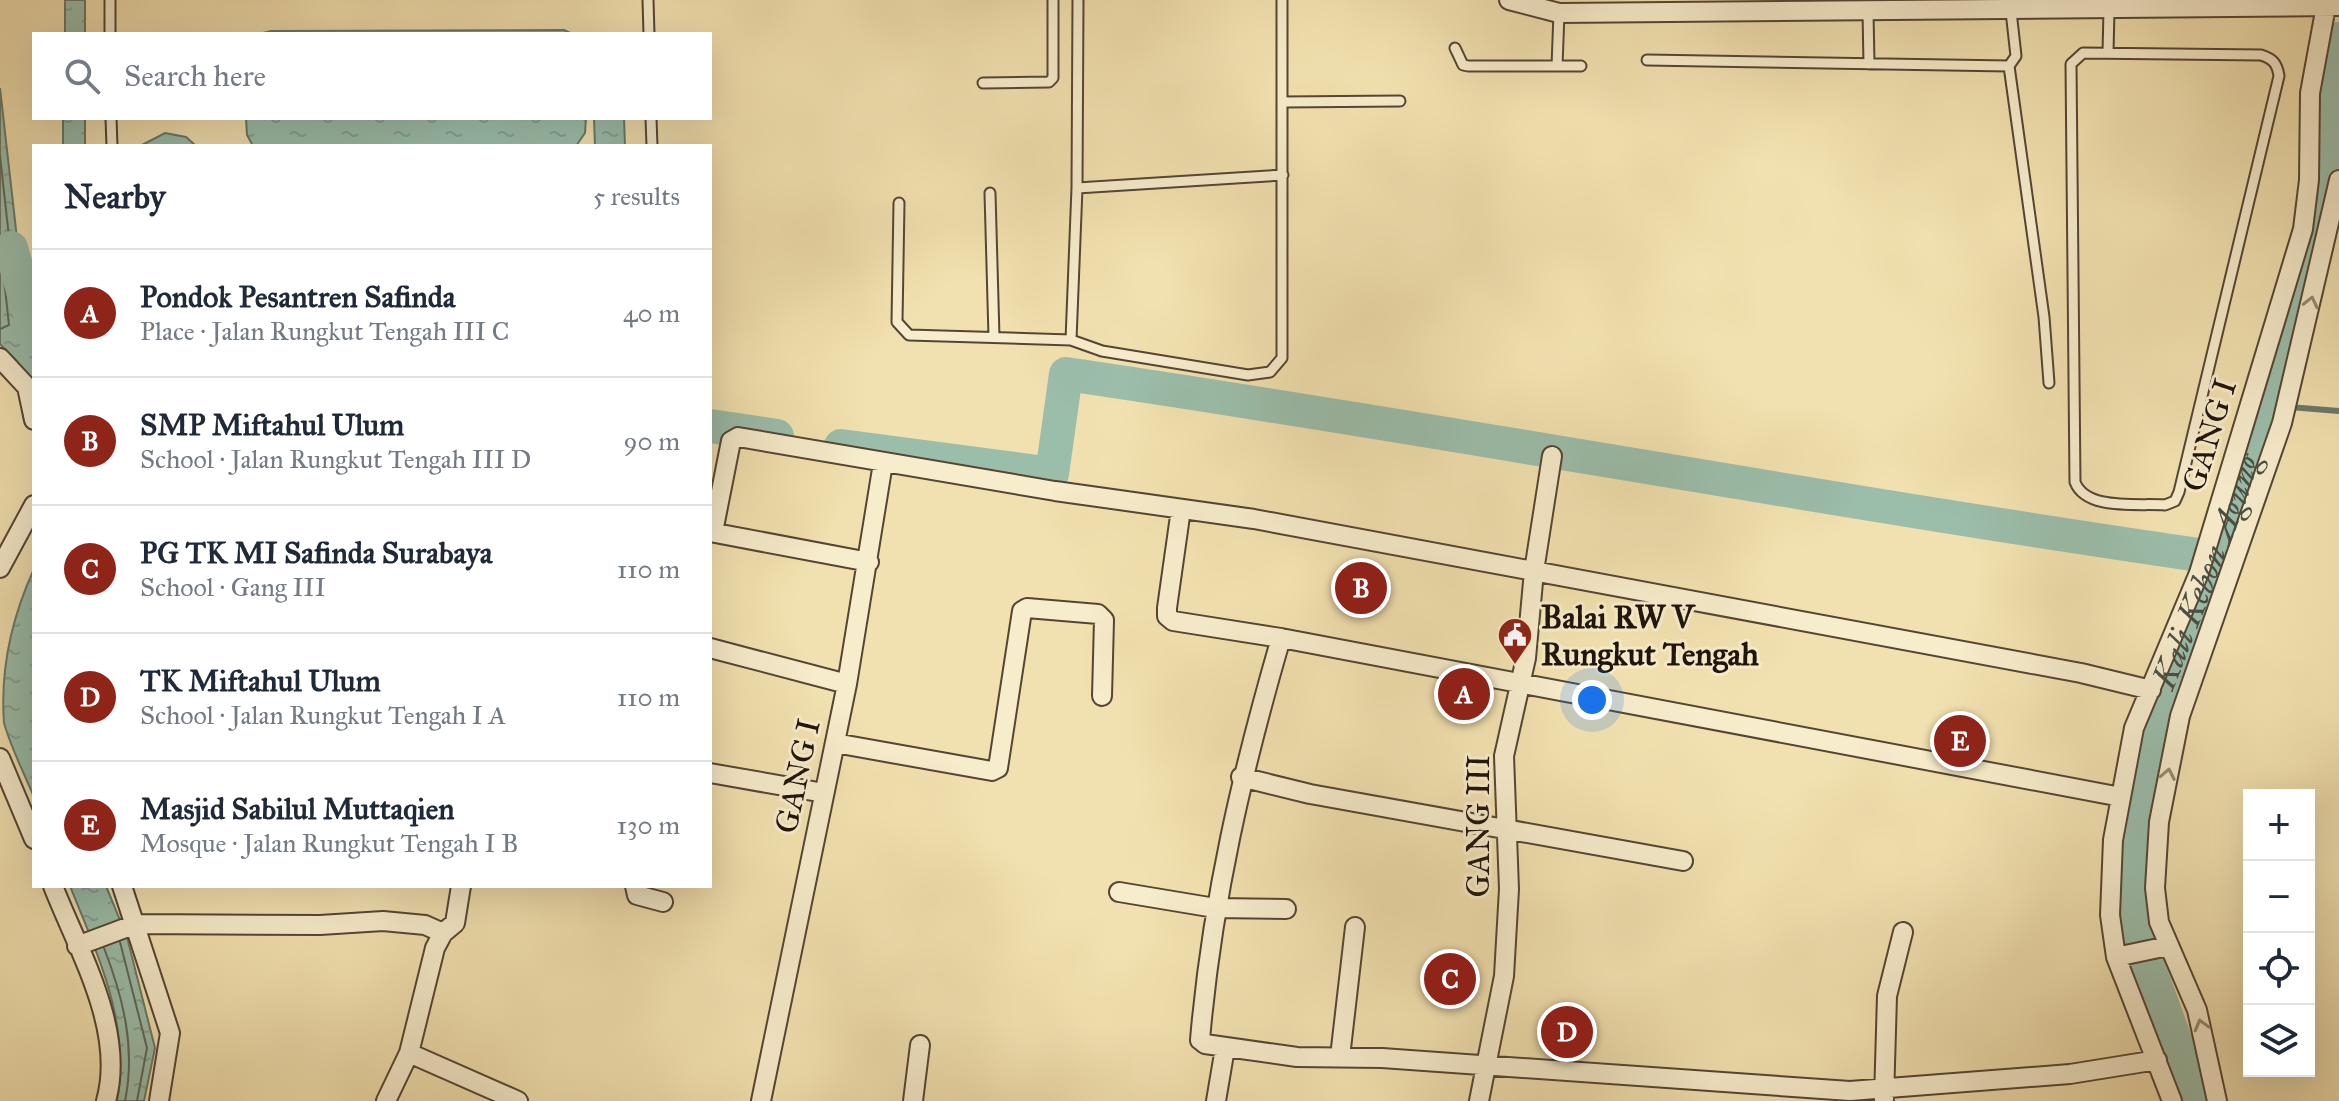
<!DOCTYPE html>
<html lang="en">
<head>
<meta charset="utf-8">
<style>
  body { margin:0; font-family:"IM FELL Great Primer",serif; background:#f6f6f7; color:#1f2937 }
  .controls { position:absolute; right:24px; bottom:24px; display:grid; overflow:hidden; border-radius:0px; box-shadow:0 8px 32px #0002 }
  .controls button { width:72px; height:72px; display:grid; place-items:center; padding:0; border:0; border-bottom:2px solid #e0e1e3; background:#fff; color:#1f2937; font:40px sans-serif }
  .you { position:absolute; left:1592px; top:700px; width:28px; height:28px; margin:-20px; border:6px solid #fff; border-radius:50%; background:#1a73e8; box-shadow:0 0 0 12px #1a73e833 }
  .badge { display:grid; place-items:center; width:52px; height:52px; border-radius:50%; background:#8f2418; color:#fff; font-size:26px; font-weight:700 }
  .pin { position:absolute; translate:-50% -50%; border:4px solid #fff; box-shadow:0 2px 8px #0006 }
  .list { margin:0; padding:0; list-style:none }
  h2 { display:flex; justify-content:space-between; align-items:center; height:104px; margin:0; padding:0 32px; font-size:34px }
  h2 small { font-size:26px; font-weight:400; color:#747a83 }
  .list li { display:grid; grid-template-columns:52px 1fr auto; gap:24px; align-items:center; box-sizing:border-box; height:128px; padding:0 32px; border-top:2px solid #e0e1e3 }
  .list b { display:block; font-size:30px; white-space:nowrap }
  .list p { margin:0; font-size:26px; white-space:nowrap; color:#747a83 }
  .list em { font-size:26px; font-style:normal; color:#747a83 }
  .icon { flex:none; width:44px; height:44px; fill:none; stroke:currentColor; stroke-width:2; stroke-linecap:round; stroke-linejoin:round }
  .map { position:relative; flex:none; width:2339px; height:1101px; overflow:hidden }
  .search { position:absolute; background:#fff; box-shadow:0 8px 32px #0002; left:32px; top:32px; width:680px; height:88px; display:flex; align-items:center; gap:20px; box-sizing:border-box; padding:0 28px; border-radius:0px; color:#747a83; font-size:30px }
  .panel { position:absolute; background:#fff; box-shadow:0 8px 32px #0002; left:32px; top:144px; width:680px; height:744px; border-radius:0px }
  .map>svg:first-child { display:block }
  .water { fill:url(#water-ripples); stroke:#697a6a; stroke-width:2 }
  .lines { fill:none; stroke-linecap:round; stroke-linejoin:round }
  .shore { stroke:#5d685a; stroke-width:2 }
  .stream { stroke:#697a6a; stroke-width:6 }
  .river { stroke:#9bbeab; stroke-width:34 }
  .service-casing { stroke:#544633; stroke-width:13 }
  .minor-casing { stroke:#544633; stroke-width:22 }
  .service { stroke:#f7eccc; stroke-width:9 }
  .minor { stroke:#f7eccc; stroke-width:18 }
  .oneway { stroke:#968a74 }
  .labels { text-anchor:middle; stroke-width:6; stroke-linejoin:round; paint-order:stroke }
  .street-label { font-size:32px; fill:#1f1309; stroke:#f7eccc }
  .poi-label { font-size:32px; font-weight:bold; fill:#1f1309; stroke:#f7eccc; text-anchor:start }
  .water-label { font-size:34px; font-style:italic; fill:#4a4f42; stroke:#f7eccc }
</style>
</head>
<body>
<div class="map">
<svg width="2339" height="1101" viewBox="0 0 2339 1101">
  <defs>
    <pattern id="water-ripples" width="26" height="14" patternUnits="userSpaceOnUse" patternTransform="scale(2)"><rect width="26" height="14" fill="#9bbeab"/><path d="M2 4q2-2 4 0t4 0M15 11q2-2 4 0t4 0" fill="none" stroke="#85a292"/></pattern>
  </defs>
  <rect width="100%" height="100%" fill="#f2e1b0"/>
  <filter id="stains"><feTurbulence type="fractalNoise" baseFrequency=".0025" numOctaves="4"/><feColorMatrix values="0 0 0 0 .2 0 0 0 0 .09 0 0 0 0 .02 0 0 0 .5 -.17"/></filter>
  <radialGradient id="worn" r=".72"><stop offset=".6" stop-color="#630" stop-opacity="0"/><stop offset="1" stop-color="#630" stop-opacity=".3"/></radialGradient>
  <path class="water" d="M 65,0 L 85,0 L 85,34 L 65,34 Z
    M 564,30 L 572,34 L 259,34 L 271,31 Z
    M 0,88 L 27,327 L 34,329 L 34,397 L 17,361 L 0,344 Z
    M 63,118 L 85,118 L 85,146 L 63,146 Z
    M 246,118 L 586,118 L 585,133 L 576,146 L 253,146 L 247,135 Z
    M 594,118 L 624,118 L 625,146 L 595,146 Z
    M 165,133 L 186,137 L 196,146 L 140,146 Z
    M 34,569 L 34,797 C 24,773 11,748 4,723 C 0,669 12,617 34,569 Z
    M 70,886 L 106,886 L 127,937 L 155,1048 L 144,1101 L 117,1101 C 131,1024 98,956 70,886 Z"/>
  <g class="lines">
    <path class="shore" d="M 0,156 L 19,327 L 24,334 L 34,336
      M 0,242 L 9,325 L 0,329
      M 120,942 L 147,1048 L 137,1101
      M 104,948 C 123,997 136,1048 125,1101"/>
    <path class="stream" d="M 2266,405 L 2339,411"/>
    <g class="river">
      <path d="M 11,248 L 34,329"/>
      <path d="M 710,426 L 777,436"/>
      <path d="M 841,446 L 1052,474 L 1066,374 C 1449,430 1830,502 2213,557"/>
      <path id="s1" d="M 2197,1101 L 2131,918 L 2145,786 L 2158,696 L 2233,504 L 2282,358 L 2315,235 L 2339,39"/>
    </g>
    <g class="service-casing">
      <path id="service" d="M 110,0 L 110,34
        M 648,0 L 649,34
        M 1868,12 L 1869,64
        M 1455,48 L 1463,65 L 1468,66 L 1557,66 L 1559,13
        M 2083,53 L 2261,55 C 2273,59 2277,63 2279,76 L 2179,492 L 2175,501 L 2165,505 C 2138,503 2086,511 2075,482 L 2071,64 Z
        M 2108,53 L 2109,10
        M 1647,60 L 2009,66 L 2016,56 L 2011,11
        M 1557,66 L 1581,66
        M 2009,66 L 2044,317 L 2049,383
        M 983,83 L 1049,82 L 1053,78 L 1053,0
        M 1283,102 L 1400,101
        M 111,118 L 112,146
        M 651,118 L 652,146
        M 1077,188 L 1283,175
        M 990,193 L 994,337
        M 899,203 L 897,322 L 909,335 L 1071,340 L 1102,351 L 1248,375 L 1270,372 L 1282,358 L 1282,0
        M 1071,340 L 1077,188 L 1078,0"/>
    </g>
    <g class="minor-casing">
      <path id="minor" d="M 1509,0 L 1559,13 L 2339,6
        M 0,358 L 27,387 L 34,420
        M 1181,509 L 1167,608 L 1167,616 L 1173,621 L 1281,638 L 2121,797
        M 710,532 L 869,562
        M 713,532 L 731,441 L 738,437 L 1055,491 L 1254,519 L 2081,673 L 2151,690
        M 0,568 L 34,505
        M 1281,638 C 1242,772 1212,900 1200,1040 L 1205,1044 L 1297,1057 L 1382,1058 L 1850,1091 L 2070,1074 L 2157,1060
        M 710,648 L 847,684
        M 835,743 L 992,771 L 998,768 L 1022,611 L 1027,608 L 1098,614 L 1104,620 L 1102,696
        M 0,758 L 34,839
        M 710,773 L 824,793
        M 1241,777 L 1310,794 L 1683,861
        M 53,886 C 78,950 126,1030 106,1101
        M 122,886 L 170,1033 L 159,1101
        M 635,886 L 637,895 L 663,902
        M 1119,892 L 1215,908 L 1286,909
        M 77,946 L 136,924 L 320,925 L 383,921 L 425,925 L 443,933
        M 2116,957 L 2168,946
        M 409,1053 L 518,1101
        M 1340,1057 L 1355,927
        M 1884,1099 L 1887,996 L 1903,932
        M 386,1101 L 409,1053 L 435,948 L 443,933 L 455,923 L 461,886
        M 761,1101 L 847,684 L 883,463
        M 913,1101 L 920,1045
        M 1216,1101 L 1225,1048
        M 1479,1101 L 1504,976 L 1509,889 L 1504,756 L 1526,658 L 1534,571 L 1552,456
        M 2172,1101 L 2116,957 L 2110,915 L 2113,840 L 2134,728 L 2199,573 L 2303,229 L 2309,180 L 2310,93 L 2326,6
        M 2217,1101 L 2197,1010 L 2159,922 L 2155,888 L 2159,822 L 2180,716 L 2282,423 L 2339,180"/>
    </g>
    <use href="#service" class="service"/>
    <use href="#minor" class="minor"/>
  </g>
  <defs><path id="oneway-chevron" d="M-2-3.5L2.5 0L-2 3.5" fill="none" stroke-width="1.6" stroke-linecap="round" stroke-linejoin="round" transform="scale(2)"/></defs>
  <g class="oneway">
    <use href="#oneway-chevron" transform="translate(2311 302) rotate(-77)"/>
    <use href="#oneway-chevron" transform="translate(2168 774) rotate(-79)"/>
    <use href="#oneway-chevron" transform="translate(2201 1025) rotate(-105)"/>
  </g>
  <defs>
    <g id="civic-pin" transform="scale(1.8)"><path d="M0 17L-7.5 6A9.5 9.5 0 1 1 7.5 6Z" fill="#8f2418" stroke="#f7eccc"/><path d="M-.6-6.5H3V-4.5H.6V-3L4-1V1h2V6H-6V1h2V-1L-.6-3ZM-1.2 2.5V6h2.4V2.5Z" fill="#fff"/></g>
  </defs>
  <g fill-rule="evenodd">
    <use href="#civic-pin" x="1515" y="635"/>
  </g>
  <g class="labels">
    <g class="street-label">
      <text transform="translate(2209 435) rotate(-73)" y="11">GANG I</text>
      <text transform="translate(797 776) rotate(-78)" y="11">GANG I</text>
      <text transform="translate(1478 826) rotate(-90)" y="11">GANG III</text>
    </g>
    <g class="poi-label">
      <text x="1541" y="628">Balai RW V<tspan x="1541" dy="37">Rungkut Tengah</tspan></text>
    </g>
    <g class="water-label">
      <text dy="12" stroke="none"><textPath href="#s1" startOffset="552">Kali Kebon Agung</textPath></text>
    </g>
  </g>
  <rect width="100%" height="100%" filter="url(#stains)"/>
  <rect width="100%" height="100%" fill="url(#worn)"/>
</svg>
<div class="controls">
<button>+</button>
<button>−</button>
<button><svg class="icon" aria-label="locate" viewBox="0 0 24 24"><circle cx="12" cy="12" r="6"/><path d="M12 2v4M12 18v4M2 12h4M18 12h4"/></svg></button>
<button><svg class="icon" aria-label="layers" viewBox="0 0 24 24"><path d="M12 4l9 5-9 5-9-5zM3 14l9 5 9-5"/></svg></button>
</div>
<div class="you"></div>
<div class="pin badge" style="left:1464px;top:694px">A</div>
<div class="pin badge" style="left:1361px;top:588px">B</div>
<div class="pin badge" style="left:1450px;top:979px">C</div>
<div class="pin badge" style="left:1567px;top:1032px">D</div>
<div class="pin badge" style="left:1960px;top:741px">E</div>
<div class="search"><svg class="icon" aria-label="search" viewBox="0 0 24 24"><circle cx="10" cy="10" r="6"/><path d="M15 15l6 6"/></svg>Search here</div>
<section class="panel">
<h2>Nearby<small>5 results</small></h2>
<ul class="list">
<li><span class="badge">A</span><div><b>Pondok Pesantren Safinda</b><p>Place · Jalan Rungkut Tengah III C</p></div><em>40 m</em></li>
<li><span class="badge">B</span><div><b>SMP Miftahul Ulum</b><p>School · Jalan Rungkut Tengah III D</p></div><em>90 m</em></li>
<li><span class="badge">C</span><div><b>PG TK MI Safinda Surabaya</b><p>School · Gang III</p></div><em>110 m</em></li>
<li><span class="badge">D</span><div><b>TK Miftahul Ulum</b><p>School · Jalan Rungkut Tengah I A</p></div><em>110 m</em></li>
<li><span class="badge">E</span><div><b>Masjid Sabilul Muttaqien</b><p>Mosque · Jalan Rungkut Tengah I B</p></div><em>130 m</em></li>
</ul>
</section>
</div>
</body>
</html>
